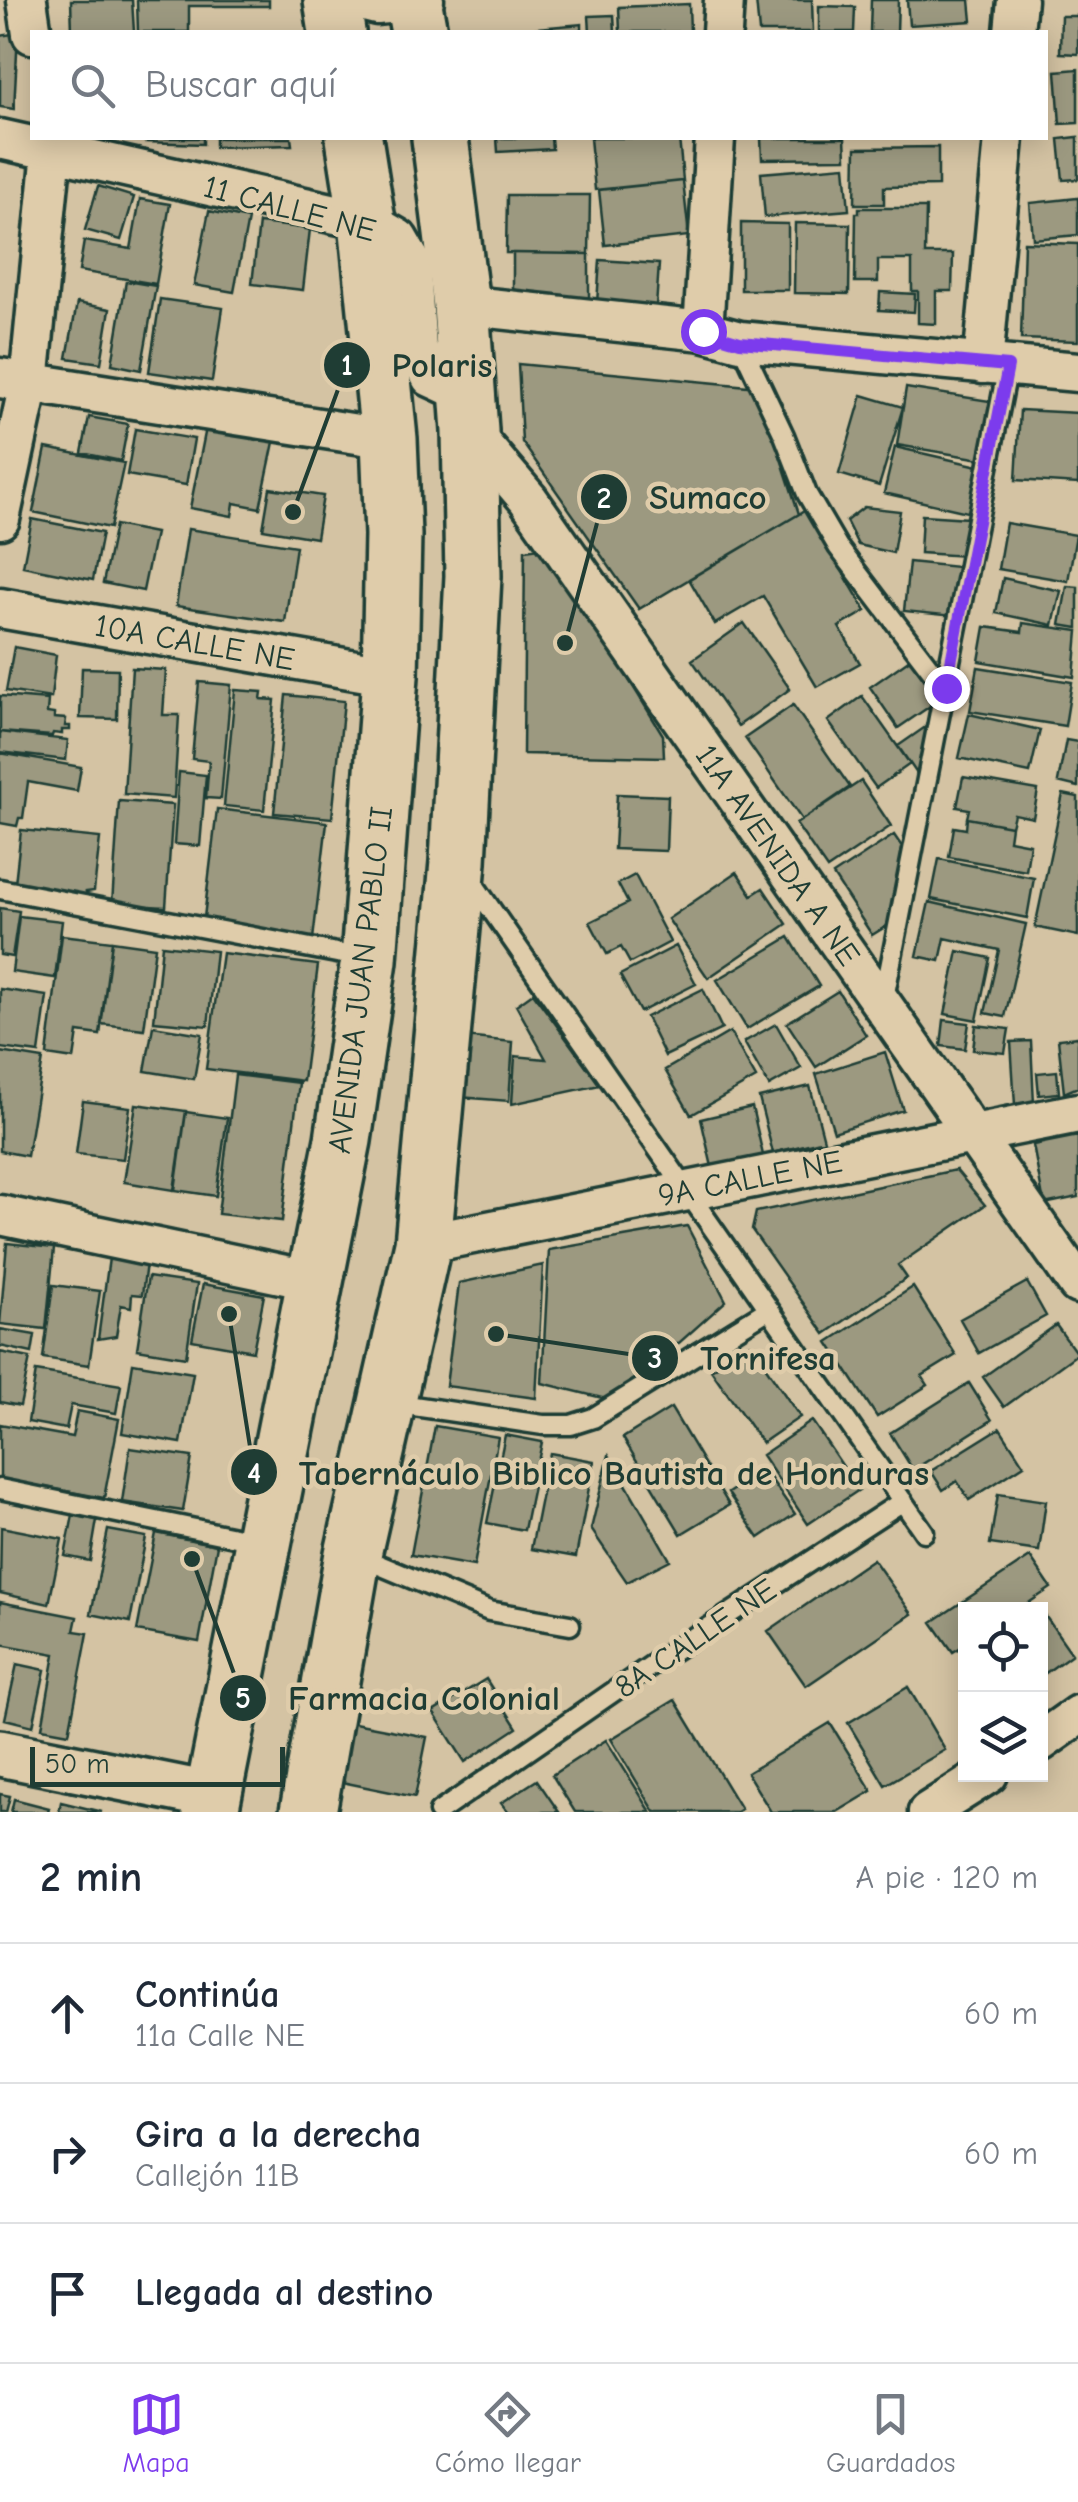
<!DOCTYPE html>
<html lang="es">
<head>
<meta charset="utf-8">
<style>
  body { margin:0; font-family:"Comic Neue",sans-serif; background:#f6f6f7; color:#1f2937 }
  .controls { position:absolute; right:30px; bottom:30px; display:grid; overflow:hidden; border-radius:0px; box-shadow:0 5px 25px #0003 }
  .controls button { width:90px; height:90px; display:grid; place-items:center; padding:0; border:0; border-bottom:2px solid #e0e1e3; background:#fff; color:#1f2937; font:50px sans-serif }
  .scale { position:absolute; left:30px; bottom:25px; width:255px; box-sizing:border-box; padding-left:10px; border:5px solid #1f3d34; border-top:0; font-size:28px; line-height:35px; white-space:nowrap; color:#1f3d34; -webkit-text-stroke:8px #dfccaa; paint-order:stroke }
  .stop { position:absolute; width:30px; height:30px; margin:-22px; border:8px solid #7c3aed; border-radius:50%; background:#fff }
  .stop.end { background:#7c3aed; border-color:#fff; box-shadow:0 2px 10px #0008 }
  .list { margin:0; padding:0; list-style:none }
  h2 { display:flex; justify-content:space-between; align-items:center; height:130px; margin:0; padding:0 40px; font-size:42px }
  h2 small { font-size:32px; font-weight:400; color:#747a83 }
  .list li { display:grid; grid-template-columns:65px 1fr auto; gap:30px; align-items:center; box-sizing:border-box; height:140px; padding:0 40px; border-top:2px solid #e0e1e3 }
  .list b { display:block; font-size:38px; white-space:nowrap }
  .list p { margin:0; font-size:32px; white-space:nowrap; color:#747a83 }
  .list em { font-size:32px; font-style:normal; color:#747a83 }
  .icon { flex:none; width:55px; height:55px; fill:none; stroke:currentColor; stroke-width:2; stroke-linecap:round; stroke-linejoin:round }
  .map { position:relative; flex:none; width:1078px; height:1812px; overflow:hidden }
  .search { position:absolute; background:#fff; box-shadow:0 5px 25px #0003; left:30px; right:30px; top:30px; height:110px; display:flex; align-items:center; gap:25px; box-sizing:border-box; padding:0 35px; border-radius:0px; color:#747a83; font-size:38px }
  .sheet { height:550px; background:#fff }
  nav { display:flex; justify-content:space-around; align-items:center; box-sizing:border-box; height:140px; border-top:2px solid #e0e1e3; background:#fff; font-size:28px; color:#747a83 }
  nav a { display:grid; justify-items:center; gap:5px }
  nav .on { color:#7c3aed }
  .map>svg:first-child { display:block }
  .building { fill:#9c9980; stroke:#1f3d34; stroke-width:2.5 }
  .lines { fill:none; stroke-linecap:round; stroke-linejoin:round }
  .service-casing { stroke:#1f3d34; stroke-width:25 }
  .minor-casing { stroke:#1f3d34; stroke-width:45 }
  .tertiary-casing { stroke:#1f3d34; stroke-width:52 }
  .trunk-casing { stroke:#1f3d34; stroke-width:62 }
  .service { stroke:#dfccaa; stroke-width:18 }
  .minor { stroke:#dfccaa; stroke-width:38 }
  .tertiary { stroke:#dfccaa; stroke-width:45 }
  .trunk { stroke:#dfccaa; stroke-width:55 }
  .route { stroke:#7c3aed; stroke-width:12 }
  .labels { text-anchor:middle; stroke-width:9; stroke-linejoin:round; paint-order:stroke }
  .street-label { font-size:32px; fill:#1f3d34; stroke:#dfccaa }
  .leader { fill:none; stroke:#1f3d34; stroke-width:4 }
  .callout-dot { fill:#1f3d34; stroke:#dfccaa; stroke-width:4 }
  .mark-label { font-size:30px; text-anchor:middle; font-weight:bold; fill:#fff }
  .callout-label { font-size:35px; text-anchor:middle; font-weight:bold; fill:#1f3d34; stroke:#dfccaa; stroke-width:9; stroke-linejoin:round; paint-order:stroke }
</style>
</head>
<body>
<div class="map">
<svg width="1078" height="1812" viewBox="0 0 1078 1812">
  <rect width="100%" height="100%" fill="#d4c3a3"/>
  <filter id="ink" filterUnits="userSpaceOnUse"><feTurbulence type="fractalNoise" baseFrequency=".01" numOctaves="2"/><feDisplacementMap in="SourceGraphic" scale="20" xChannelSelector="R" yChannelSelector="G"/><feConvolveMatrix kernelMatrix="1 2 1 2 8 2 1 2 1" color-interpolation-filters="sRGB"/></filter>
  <g filter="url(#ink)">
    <path class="building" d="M 71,0 L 132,0 L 134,32 L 72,32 Z
      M 137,0 L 269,0 L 269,6 L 189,6 L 189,32 L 138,32 Z
      M 756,0 L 812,0 L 813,32 L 759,32 Z
      M 871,0 L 898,0 L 897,32 L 870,32 Z
      M 907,0 L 970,0 L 972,21 L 909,25 Z
      M 689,4 L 690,32 L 620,32 L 619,7 Z
      M 819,6 L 855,7 L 854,32 L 819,32 Z
      M 614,15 L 615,32 L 590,32 L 589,16 Z
      M 1061,16 L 1078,16 L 1078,54 L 1060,53 Z
      M 582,24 L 582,32 L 492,32 Z
      M 18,33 L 14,109 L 0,107 L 0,36 Z
      M 1078,69 L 1078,123 L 1060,124 L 1056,71 Z
      M 1078,137 L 1078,179 L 1063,180 L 1059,139 Z
      M 145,138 L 203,138 L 203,144 L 145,142 Z
      M 215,138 L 291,138 L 292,145 L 215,147 Z
      M 497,138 L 551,138 L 552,149 L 498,152 Z
      M 590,138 L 679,138 L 683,181 L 595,190 Z
      M 761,138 L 845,138 L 846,158 L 762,159 Z
      M 938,147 L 938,186 L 884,187 L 884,204 L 855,204 L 856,148 Z
      M 845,166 L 849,210 L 765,217 L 761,173 Z
      M 683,181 L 689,236 L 605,245 L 599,190 Z
      M 98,186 L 134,197 L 121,240 L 85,230 Z
      M 507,195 L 590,195 L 589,254 L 506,253 Z
      M 1078,198 L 1078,235 L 1033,239 L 1030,203 Z
      M 140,199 L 170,204 L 156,284 L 79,271 L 84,241 L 131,249 Z
      M 859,208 L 926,208 L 925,254 L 953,254 L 952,291 L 936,291 L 936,324 L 918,323 L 918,291 L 912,291 L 912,260 L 878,260 L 878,282 L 855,282 L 856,213 L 859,213 Z
      M 209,211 L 248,219 L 234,292 L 194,285 Z
      M 259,223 L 310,229 L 303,290 L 252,284 Z
      M 741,223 L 788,224 L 788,290 L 741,290 Z
      M 795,223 L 850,224 L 849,294 L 794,293 Z
      M 1024,242 L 1078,244 L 1078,341 L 1021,339 Z
      M 513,253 L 589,254 L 589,301 L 513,300 Z
      M 600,260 L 659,264 L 656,307 L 597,303 Z
      M 126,281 L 156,286 L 141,370 L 112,364 Z
      M 880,292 L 915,294 L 914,312 L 879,310 Z
      M 160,299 L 223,308 L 212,381 L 149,372 Z
      M 77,303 L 110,309 L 101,363 L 67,358 Z
      M 518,364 L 758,387 L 799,514 L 639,609 L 522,442 Z
      M 906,388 L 996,402 L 987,460 L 897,445 Z
      M 862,395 L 903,407 L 879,486 L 839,474 Z
      M 1020,410 L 1078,413 L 1078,484 L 1016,480 Z
      M 89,417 L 128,424 L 121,461 L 82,453 Z
      M 206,428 L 274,442 L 260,508 L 234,503 L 232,516 L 190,508 Z
      M 135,429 L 194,439 L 186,485 L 127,475 Z
      M 895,447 L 987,468 L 976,514 L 884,493 Z
      M 46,448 L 124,463 L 110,528 L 33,512 Z
      M 270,488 L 323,496 L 316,538 L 263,529 Z
      M 864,507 L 900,511 L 893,553 L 858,545 L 846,521 Z
      M 806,510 L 866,611 L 839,627 L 860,663 L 817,687 L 763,596 L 715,624 L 689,579 Z
      M 922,515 L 968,518 L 966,556 L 920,553 Z
      M 32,519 L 102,533 L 93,580 L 23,566 Z
      M 1006,523 L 1076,535 L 1068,581 L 998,569 Z
      M 115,525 L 155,533 L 143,591 L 103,583 Z
      M 188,529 L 296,546 L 285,622 L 176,606 Z
      M 547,547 L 663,735 L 664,757 L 523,754 L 525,550 Z
      M 909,562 L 958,567 L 954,616 L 904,611 Z
      M 1003,578 L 1061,591 L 1053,625 L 996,613 Z
      M 1067,586 L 1078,587 L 1078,628 L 1060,625 Z
      M 744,623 L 790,689 L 738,726 L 692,660 Z
      M 1023,623 L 1078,631 L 1074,677 L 979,661 L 985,627 L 1022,632 Z
      M 14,647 L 56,655 L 51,698 L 6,691 Z
      M 910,659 L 939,700 L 898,728 L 870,687 Z
      M 978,667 L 1072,682 L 1065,726 L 970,711 Z
      M 82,668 L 118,669 L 117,719 L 80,718 Z
      M 132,668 L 166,670 L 163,715 L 179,715 L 174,798 L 124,794 Z
      M 199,682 L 231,685 L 221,799 L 206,798 L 209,761 L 192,759 Z
      M 235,690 L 262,692 L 261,699 L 275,700 L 264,810 L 224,806 Z
      M 286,695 L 344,701 L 332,818 L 274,813 Z
      M 0,696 L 48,700 L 47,713 L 54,714 L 54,718 L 66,719 L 65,726 L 70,726 L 70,730 L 62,730 L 62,734 L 53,733 L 52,736 L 0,732 Z
      M 862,696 L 910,764 L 876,788 L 828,721 Z
      M 793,705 L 850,787 L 802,820 L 745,738 Z
      M 969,714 L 1040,730 L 1030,773 L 959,758 Z
      M 934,721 L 926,787 L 898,746 Z
      M 0,732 L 68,740 L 66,760 L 0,752 Z
      M 1066,740 L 1078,742 L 1078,787 L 1058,782 Z
      M 0,753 L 81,767 L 77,791 L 28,782 L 23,818 L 19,818 L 17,826 L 0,823 Z
      M 179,772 L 206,775 L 200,846 L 174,844 Z
      M 963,777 L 1038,790 L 1033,818 L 1014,814 L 1011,826 L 967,818 L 969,809 L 957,807 Z
      M 861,781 L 891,826 L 827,869 L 796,824 Z
      M 617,794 L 668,796 L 666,851 L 614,849 Z
      M 1063,794 L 1078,797 L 1078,936 L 1035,927 Z
      M 119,801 L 173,805 L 166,907 L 112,904 Z
      M 217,809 L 327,822 L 313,939 L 203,926 Z
      M 967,818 L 1011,826 L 1009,840 L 1030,844 L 1026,871 L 949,857 L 954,827 L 966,829 Z
      M 21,830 L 100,838 L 94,891 L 86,892 L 88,900 L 14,892 Z
      M 894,835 L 913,863 L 898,919 L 872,935 L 833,875 Z
      M 939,859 L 1034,878 L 1027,918 L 931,899 Z
      M 737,872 L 752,895 L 763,888 L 787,924 L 708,978 L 668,919 Z
      M 635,875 L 670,942 L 630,963 L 621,947 L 607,954 L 590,922 L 628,903 L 618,884 Z
      M 929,902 L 1026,924 L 1005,1017 L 985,1013 L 999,950 L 945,938 L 940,961 L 917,956 Z
      M 0,908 L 19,911 L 12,957 L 0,955 Z
      M 19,916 L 62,921 L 55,978 L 12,972 Z
      M 62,935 L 112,941 L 100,1035 L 78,1032 L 74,1059 L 47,1055 Z
      M 789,937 L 819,986 L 747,1029 L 717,980 Z
      M 112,941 L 155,947 L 144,1029 L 101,1024 Z
      M 162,945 L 216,951 L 208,1026 L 154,1021 Z
      M 676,946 L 696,984 L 640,1012 L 620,975 Z
      M 958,951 L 990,958 L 977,1020 L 945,1014 Z
      M 222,953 L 318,965 L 303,1081 L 206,1069 Z
      M 0,989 L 47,996 L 39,1053 L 0,1048 Z
      M 703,989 L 722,1029 L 665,1056 L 646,1017 Z
      M 838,991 L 866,1035 L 816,1067 L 787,1023 Z
      M 533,993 L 600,1085 L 512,1104 L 515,1056 L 546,1059 L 516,1005 Z
      M 944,1020 L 969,1023 L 965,1049 L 941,1046 Z
      M 776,1024 L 801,1068 L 769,1086 L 744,1042 Z
      M 976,1025 L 1009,1029 L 1005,1053 L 973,1050 Z
      M 153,1026 L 202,1034 L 194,1079 L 145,1071 Z
      M 730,1032 L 756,1078 L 691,1115 L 665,1070 Z
      M 465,1037 L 513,1042 L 509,1101 L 459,1097 Z
      M 1078,1037 L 1078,1087 L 1064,1093 L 1058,1039 Z
      M 1031,1041 L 1034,1104 L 1015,1105 L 1011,1042 Z
      M 0,1052 L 43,1059 L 27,1156 L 0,1151 Z
      M 885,1052 L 903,1110 L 834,1132 L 816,1074 Z
      M 1057,1071 L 1059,1093 L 1039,1095 L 1037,1073 Z
      M 235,1075 L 299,1083 L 282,1221 L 218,1214 Z
      M 810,1086 L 824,1140 L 773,1153 L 759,1098 Z
      M 83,1101 L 130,1107 L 123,1159 L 76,1154 Z
      M 136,1104 L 186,1111 L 174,1190 L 124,1182 Z
      M 752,1107 L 763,1155 L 712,1167 L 701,1119 Z
      M 186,1112 L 227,1118 L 216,1196 L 175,1190 Z
      M 1078,1136 L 1078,1197 L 1044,1204 L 1033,1145 Z
      M 956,1170 L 985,1205 L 898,1265 L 907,1278 L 825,1334 L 752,1230 L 756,1212 Z
      M 687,1226 L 726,1301 L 614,1401 L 542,1383 L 549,1250 Z
      M 7,1243 L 54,1248 L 46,1329 L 0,1324 Z
      M 109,1258 L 146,1263 L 142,1295 L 132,1294 L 131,1307 L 121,1305 L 116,1336 L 98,1339 Z
      M 543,1265 L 536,1398 L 446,1386 L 459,1283 Z
      M 148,1277 L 197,1284 L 186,1357 L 137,1349 Z
      M 1027,1282 L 1046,1316 L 979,1353 L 960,1319 Z
      M 203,1284 L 264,1295 L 253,1351 L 192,1340 Z
      M 53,1285 L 100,1291 L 89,1365 L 43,1358 Z
      M 913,1287 L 956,1355 L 922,1376 L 928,1385 L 877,1417 L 828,1342 Z
      M 1056,1325 L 1077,1354 L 1004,1407 L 983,1377 Z
      M 0,1329 L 35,1335 L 32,1353 L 0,1346 Z
      M 750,1344 L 800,1417 L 762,1443 L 711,1370 Z
      M 0,1352 L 30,1358 L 20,1406 L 0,1402 Z
      M 133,1363 L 193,1373 L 181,1443 L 122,1433 Z
      M 36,1371 L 121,1385 L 116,1413 L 71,1405 L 66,1429 L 28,1422 Z
      M 969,1383 L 992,1420 L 913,1470 L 890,1433 Z
      M 671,1408 L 729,1505 L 681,1534 L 623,1438 Z
      M 77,1411 L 119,1419 L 104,1498 L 0,1479 L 0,1424 L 72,1437 Z
      M 812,1421 L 859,1490 L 808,1524 L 762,1455 Z
      M 435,1426 L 498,1437 L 474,1566 L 411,1555 Z
      M 1000,1428 L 1024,1465 L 969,1500 L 957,1481 L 943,1490 L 931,1471 Z
      M 505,1435 L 542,1442 L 524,1530 L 487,1523 Z
      M 130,1448 L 192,1457 L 183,1511 L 122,1502 Z
      M 550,1453 L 594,1461 L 576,1557 L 531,1549 Z
      M 609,1455 L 670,1560 L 627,1582 L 591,1529 Z
      M 764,1469 L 795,1514 L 759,1538 L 728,1493 Z
      M 998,1494 L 1046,1501 L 1039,1551 L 990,1544 Z
      M 73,1515 L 97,1520 L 90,1561 L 65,1556 Z
      M 1,1527 L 62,1539 L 49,1604 L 0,1593 Z
      M 108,1530 L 146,1537 L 130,1622 L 91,1614 Z
      M 156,1533 L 217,1545 L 199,1642 L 137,1631 Z
      M 1030,1557 L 1051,1588 L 1018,1610 L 966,1610 L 966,1644 L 953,1652 L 932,1622 Z
      M 873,1559 L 912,1614 L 806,1686 L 768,1631 Z
      M 0,1602 L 77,1617 L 74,1631 L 88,1633 L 69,1733 L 42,1728 L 55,1654 L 0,1644 Z
      M 1039,1607 L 1072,1654 L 1040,1677 L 1040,1610 L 1036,1610 Z
      M 17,1664 L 45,1670 L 33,1726 L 5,1719 Z
      M 486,1679 L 517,1728 L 465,1762 L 433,1712 Z
      M 908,1687 L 945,1750 L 885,1785 L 848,1723 Z
      M 675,1700 L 741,1809 L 736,1812 L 655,1812 L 611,1739 Z
      M 344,1721 L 427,1737 L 415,1797 L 332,1780 Z
      M 830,1723 L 872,1791 L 837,1812 L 771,1812 L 747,1773 Z
      M 606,1740 L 651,1812 L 575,1812 L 552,1775 Z
      M 537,1780 L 559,1812 L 508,1812 L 501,1803 Z
      M 0,1794 L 10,1796 L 6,1812 L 0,1812 Z
      M 14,1799 L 49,1808 L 48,1812 L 11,1812 Z
      M 61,1802 L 102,1812 L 59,1812 Z"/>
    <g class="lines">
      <g class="service-casing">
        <path id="service" d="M 740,342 L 784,435 L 807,494 L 838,547 L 945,688
          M 470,879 L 924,1532
          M 0,889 L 363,958
          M 883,1003 L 1008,366
          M 393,1403 L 543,1425 L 571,1425 L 593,1418 L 769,1309
          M 0,1489 L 259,1542
          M 358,1556 L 489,1611 L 570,1625
          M 439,1812 L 668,1654 L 903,1501"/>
      </g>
      <g class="minor-casing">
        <path id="minor" d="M 27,0 L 32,34
          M 357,0 L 377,5 L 424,0
          M 722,32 L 724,0
          M 1014,32 L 1017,0
          M 0,139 L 367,221 L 398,239 L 410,260 L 417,348 L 431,377 L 468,394
          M 461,305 L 703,331 L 740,341 L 1078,372
          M 703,331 L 715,138
          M 983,364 L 1004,138
          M 0,378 L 389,439
          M 470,431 L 528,499 L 1078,1284
          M 0,519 L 29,383 L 52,151 L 50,138
          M 0,608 L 390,676
          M 0,1215 L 314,1281
          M 423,1244 L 1078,1113
          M 1040,1742 L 1078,1715
          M 928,1812 L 988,1774"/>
      </g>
      <g class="tertiary-casing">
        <path id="tertiary" d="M 0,1753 L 214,1796"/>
      </g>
      <g class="trunk-casing">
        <path id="trunk" d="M 332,0 L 337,32
          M 413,0 L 419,32
          M 210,1812 L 343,1140 L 369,960 L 390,676 L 393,535 L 389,439 L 367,221 L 354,138
          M 308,1812 L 353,1554 L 423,1244 L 458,862 L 473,576 L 470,431 L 461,305 L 440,138"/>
      </g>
      <use href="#service" class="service"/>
      <use href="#minor" class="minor"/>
      <use href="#tertiary" class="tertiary"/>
      <use href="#trunk" class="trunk"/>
    </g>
  </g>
  <g class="lines" filter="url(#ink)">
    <path class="route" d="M 703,331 L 740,342 L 1008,366 L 946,688"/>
  </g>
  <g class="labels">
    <g class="street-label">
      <text transform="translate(290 208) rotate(15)" y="11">11 CALLE NE</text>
      <text transform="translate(195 642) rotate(10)" y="11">10A CALLE NE</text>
      <text transform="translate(778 855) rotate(55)" y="11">11A AVENIDA A NE</text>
      <text transform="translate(360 980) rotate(-83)" y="11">AVENIDA JUAN PABLO II</text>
      <text transform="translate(750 1178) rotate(-11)" y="11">9A CALLE NE</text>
      <text transform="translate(695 1638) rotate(-34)" y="11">8A CALLE NE</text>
    </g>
  </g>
  <path class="leader" d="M293 512L347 365M565 643L604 497M496 1334L655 1358M229 1314L254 1472M192 1559L243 1698"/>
  <g class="callout-dot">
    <circle cx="293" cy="512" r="10"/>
    <circle cx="565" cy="643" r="10"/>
    <circle cx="496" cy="1334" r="10"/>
    <circle cx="229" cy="1314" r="10"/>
    <circle cx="192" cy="1559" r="10"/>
    <circle cx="347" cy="365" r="25"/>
    <circle cx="604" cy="497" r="25"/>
    <circle cx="655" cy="1358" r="25"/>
    <circle cx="254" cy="1472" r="25"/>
    <circle cx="243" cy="1698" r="25"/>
  </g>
  <g class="mark-label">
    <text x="347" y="375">1</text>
    <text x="604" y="508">2</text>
    <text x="655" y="1368">3</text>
    <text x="254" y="1483">4</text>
    <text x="243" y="1708">5</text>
  </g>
  <g class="callout-label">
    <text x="442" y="377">Polaris</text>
    <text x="708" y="509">Sumaco</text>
    <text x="768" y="1370">Tornifesa</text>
    <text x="614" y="1485">Tabernáculo Biblico Bautista de Honduras</text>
    <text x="424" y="1710">Farmacia Colonial</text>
  </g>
</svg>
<div class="controls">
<button><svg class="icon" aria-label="locate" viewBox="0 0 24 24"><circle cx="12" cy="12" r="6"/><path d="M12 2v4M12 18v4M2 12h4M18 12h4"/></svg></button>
<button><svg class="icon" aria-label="layers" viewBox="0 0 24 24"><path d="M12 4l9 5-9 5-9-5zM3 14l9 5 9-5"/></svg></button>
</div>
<div class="scale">50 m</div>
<div class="stop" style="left:703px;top:331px"></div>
<div class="stop end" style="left:946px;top:688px"></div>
<div class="search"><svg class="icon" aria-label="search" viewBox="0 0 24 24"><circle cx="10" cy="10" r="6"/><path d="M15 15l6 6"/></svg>Buscar aquí</div>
</div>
<section class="sheet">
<h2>2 min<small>A pie · 120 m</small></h2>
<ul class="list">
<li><svg class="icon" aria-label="ahead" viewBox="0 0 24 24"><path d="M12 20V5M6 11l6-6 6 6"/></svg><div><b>Continúa</b><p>11a Calle NE</p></div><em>60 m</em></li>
<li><svg class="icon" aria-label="right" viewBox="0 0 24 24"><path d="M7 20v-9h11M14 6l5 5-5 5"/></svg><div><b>Gira a la derecha</b><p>Callejón 11B</p></div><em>60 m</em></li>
<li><svg class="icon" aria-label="arrive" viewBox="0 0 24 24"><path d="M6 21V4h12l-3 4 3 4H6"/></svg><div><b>Llegada al destino</b></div></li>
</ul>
</section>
<nav>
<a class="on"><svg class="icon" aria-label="map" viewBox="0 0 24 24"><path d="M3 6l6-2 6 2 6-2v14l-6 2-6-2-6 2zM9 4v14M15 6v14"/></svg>Mapa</a>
<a><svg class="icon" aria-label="directions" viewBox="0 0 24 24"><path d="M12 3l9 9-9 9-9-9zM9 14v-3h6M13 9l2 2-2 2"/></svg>Cómo llegar</a>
<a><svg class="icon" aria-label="saved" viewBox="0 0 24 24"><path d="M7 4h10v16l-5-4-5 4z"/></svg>Guardados</a>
</nav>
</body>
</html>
